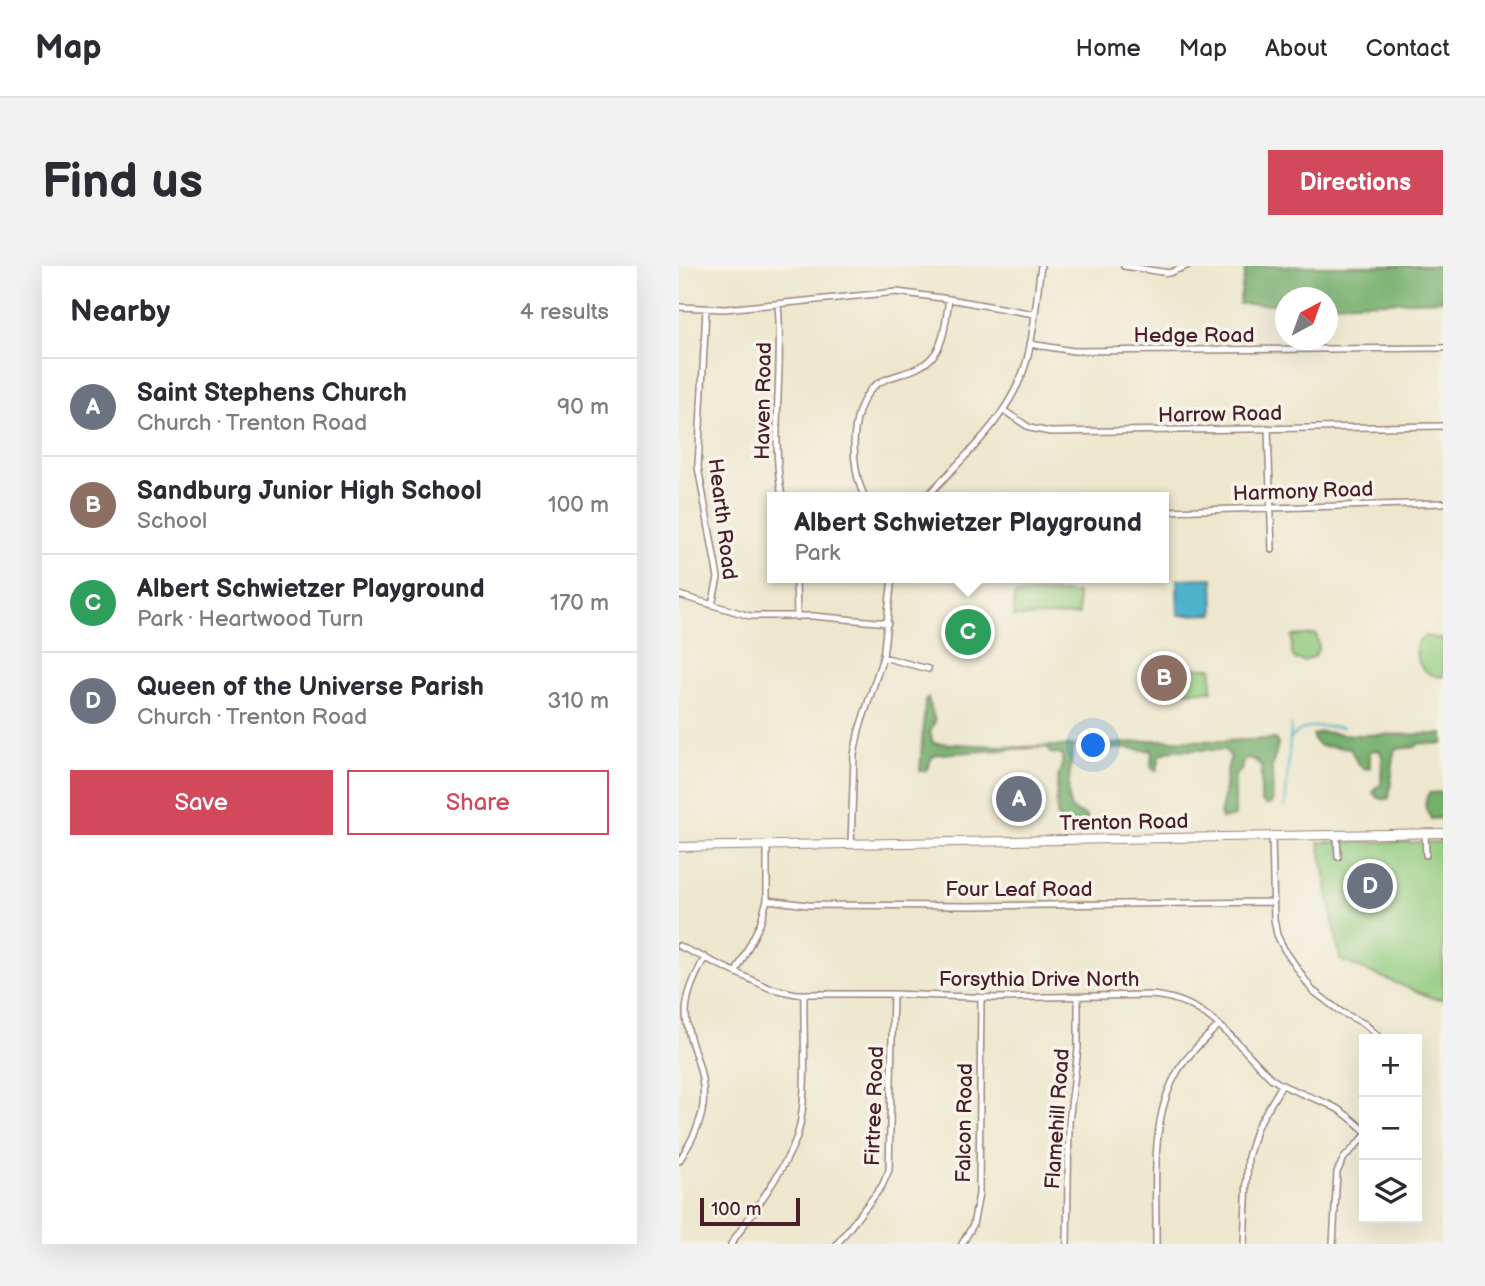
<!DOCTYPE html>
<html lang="en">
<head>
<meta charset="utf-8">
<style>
  body { margin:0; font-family:"Balsamiq Sans",sans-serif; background:#f2f2f3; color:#2b2b33 }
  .controls { position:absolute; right:21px; bottom:21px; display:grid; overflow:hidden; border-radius:0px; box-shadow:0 7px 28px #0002 }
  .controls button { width:63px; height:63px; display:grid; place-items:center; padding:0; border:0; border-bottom:2px solid #e1e1e2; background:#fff; color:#2b2b33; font:35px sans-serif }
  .compass { position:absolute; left:596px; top:21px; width:63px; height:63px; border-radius:50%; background:#fff; box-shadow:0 7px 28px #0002; rotate:41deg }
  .scale { position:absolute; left:21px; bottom:18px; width:100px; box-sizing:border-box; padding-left:7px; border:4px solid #4a1f2b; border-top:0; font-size:19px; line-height:24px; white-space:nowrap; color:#4a1f2b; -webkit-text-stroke:5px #f7f3e8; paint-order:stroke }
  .you { position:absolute; left:415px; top:480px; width:24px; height:24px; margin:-18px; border:5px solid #fff; border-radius:50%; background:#1a73e8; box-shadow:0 0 0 10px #1a73e833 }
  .badge { display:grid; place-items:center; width:46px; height:46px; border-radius:50%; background:#d1495b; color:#fff; font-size:23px; font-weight:700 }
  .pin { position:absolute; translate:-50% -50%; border:4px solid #fff; box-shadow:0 2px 7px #0006 }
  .popup { position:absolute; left:88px; top:226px; width:402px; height:91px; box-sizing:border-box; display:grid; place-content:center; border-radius:0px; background:#fff; filter:drop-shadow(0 2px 5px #0005); font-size:23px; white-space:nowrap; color:#7c7c81 }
  .popup b { font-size:26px; color:#2b2b33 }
  .popup::after { content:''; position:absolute; left:50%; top:100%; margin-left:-14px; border:14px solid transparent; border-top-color:#fff }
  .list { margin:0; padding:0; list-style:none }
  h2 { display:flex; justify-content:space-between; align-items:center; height:91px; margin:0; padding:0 28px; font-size:30px }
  h2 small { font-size:23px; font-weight:400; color:#7c7c81 }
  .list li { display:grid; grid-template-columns:46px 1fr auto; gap:21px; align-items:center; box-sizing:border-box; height:98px; padding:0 28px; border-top:2px solid #e1e1e2 }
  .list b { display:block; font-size:26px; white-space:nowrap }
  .list p { margin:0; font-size:23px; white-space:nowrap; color:#7c7c81 }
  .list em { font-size:23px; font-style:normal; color:#7c7c81 }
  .actions { display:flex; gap:14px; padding:21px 28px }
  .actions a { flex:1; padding:16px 0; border:2px solid #d1495b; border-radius:0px; text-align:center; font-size:24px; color:#d1495b }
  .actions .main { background:#d1495b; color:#fff }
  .icon { flex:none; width:38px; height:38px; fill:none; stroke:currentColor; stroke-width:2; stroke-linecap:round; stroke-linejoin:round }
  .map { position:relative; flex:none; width:764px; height:978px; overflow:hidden; border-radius:0px }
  header { display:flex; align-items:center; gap:42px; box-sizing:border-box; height:98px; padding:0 35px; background:#fff; border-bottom:2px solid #e1e1e2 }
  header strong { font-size:33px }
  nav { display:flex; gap:38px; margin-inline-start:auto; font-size:24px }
  .intro { display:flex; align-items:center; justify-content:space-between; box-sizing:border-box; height:168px; padding:0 42px }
  h1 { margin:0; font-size:49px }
  .button { padding:18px 32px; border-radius:0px; background:#d1495b; color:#fff; font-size:24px; font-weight:700 }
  main { display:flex; gap:42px; padding:0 42px }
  aside { flex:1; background:#fff; border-radius:0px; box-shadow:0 7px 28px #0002 }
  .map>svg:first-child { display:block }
  .green { fill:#91cb7e; stroke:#6e7554; stroke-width:2 }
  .forest { fill:#74af6d; stroke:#5f674c; stroke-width:2 }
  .water { fill:#4db3cb; stroke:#4c697b; stroke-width:2 }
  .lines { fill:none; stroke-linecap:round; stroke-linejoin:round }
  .stream { stroke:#4db3cb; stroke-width:2 }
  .street-casing { stroke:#9c837c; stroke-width:8 }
  .secondary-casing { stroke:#9c837c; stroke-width:10 }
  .street { stroke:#fff; stroke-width:5 }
  .secondary { stroke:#fff; stroke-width:8 }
  .labels { text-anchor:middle; stroke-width:7; stroke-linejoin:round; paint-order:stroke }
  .street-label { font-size:21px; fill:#4a1f2b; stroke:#f7f3e8 }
</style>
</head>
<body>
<header>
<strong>Map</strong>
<nav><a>Home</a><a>Map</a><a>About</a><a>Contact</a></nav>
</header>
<div class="intro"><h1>Find us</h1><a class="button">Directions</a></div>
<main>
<aside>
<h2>Nearby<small>4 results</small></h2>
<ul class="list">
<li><span class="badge" style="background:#6b7280">A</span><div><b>Saint Stephens Church</b><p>Church · Trenton Road</p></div><em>90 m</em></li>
<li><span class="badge" style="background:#8d6e63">B</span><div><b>Sandburg Junior High School</b><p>School</p></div><em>100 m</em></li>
<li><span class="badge" style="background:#2e9e5b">C</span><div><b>Albert Schwietzer Playground</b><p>Park · Heartwood Turn</p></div><em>170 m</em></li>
<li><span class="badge" style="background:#6b7280">D</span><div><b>Queen of the Universe Parish</b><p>Church · Trenton Road</p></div><em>310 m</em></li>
</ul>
<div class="actions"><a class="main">Save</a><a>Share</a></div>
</aside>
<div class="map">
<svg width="764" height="978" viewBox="0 0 764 978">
  <rect width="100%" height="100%" fill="#f7f3e8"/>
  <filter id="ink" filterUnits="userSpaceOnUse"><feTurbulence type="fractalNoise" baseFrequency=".0143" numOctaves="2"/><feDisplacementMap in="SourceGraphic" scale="14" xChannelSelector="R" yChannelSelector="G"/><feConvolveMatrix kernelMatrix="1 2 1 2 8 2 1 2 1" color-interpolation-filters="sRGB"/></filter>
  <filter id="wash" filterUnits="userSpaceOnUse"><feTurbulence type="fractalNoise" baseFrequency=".00686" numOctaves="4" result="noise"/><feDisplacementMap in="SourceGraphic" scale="28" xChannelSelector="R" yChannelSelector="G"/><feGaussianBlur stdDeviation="1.57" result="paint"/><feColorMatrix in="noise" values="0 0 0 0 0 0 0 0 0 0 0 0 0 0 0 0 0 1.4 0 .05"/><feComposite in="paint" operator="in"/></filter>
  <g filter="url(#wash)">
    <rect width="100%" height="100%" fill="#ede7cd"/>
    <path class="green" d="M 354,327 L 398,327 L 400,349 L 335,351 L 335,329 Z
      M 637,368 L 640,380 L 636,390 L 625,395 L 616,393 L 613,388 L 613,370 Z
      M 746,370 L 764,373 L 764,411 C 745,410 734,396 738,377 Z
      M 477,401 L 533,402 L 533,425 L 478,426 Z
      M 640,576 L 764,576 L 764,733 L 756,733 L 661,694 Z"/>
    <path class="forest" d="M 567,0 L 764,0 L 764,34 L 649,38 L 648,32 L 606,32 L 606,38 L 560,38 Z
      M 249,432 L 256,455 L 251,466 L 254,477 L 339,481 L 427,479 L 475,474 L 542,475 L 596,473 L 599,478 L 593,501 L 594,533 L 592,538 L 587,539 L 582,535 L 582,500 L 576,494 L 569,492 L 564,495 L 562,505 L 556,509 L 556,550 L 543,553 L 541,547 C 548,529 544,509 552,491 L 546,484 L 493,484 L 481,489 L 478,504 L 475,504 L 472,501 L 473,484 C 463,485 457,482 447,482 C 439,481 430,485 422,485 L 420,480 L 394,480 C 393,492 385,534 393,543 C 397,546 404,548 408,551 L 410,561 L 379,554 C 377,541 377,525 379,512 C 381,503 385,498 383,489 L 371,487 L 369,481 L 259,488 L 253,491 L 248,504 L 241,505 L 246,435 Z
      M 643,466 L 675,469 L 764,468 L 764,478 L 740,477 L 736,481 L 716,483 L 710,532 C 703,535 699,532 694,527 L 697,521 L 702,520 L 703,490 L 700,484 L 691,485 L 691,502 L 686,503 L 679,498 L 671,482 L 641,480 L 635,475 L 634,469 Z
      M 764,526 L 764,552 L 752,553 C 746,543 744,537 750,527 Z"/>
    <path class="water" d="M 534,312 L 535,348 L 499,349 L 498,313 Z"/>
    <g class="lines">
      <path class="stream" d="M 611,473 L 612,459
        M 606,541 L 611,474 C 622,456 646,461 664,461"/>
    </g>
  </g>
  <g filter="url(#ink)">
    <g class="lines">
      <g class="street-casing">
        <path id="street" d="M 445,0 L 490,7 L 508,0
          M 99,39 C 105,103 91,168 103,231
          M 0,41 L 46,43 L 218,26 L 270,33 L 355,48
          M 27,43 L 19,201 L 39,312 L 33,339
          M 351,78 L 395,85 L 764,82
          M 324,144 L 351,162 L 371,166 L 764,160
          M 589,162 L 593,284
          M 186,231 C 170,203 169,134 201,116 C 219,107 241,106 254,90 C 266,76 267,51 270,33
          M 247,231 C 285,191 331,151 347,97 C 356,66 357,32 362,0
          M 485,245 L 764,237
          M 117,312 L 118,351
          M 0,329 L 71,350 L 134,350 L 209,357
          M 204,391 L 249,403
          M 746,568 L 747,589
          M 658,570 L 659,591
          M 593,571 L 595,653 L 598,669 L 605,683 L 633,724 L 662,746 L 686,758 L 702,773
          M 172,579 L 175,489 L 180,464 L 204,391 L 213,312
          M 88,634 L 129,639 L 290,640 L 594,636
          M 0,680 L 90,722 L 117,728 L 214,728 L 317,732 L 471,729 C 528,732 555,776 593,813 C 611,825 629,829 649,838 C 663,844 674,854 685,864
          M 57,706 L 81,658 L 88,634 L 88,579
          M 0,895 C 23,859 32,836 18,793 C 13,778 7,763 7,746 C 8,725 17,709 26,691
          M 52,978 C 74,945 102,910 117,873 C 130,838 124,769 125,729
          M 158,978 L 203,920 L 210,904 L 214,728
          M 283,978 L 294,959 L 300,928 L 302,732
          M 388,978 L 390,856 L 399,783 L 399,731
          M 477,978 C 478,921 469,854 500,803 C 511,786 526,773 540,759
          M 565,978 L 569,891 L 578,861 L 603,819
          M 654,978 L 658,906 L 665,892 L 685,871"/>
      </g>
      <g class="secondary-casing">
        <path id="secondary" d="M 0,581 L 764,567"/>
      </g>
      <use href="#street" class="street"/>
      <use href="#secondary" class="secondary"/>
    </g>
  </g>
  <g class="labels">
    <g class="street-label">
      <text x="515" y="76">Hedge Road</text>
      <text transform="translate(84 135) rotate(-89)" y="7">Haven Road</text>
      <text transform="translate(541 148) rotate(-1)" y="7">Harrow Road</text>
      <text transform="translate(624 225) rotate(-2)" y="7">Harmony Road</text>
      <text transform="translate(44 253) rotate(83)" y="7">Hearth Road</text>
      <text transform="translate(445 556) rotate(-1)" y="7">Trenton Road</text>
      <text x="340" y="630">Four Leaf Road</text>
      <text x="360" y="720">Forsythia Drive North</text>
      <text transform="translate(195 840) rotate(-88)" y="7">Firtree Road</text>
      <text transform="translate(378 853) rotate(-86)" y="7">Flamehill Road</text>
      <text transform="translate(285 857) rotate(-89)" y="7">Falcon Road</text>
    </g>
  </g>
</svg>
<div class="controls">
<button>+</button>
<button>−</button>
<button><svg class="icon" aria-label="layers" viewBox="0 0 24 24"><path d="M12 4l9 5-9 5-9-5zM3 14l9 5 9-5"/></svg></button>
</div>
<svg class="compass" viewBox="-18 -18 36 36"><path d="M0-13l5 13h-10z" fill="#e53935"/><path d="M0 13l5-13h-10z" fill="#7c7c81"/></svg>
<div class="scale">100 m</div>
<div class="you"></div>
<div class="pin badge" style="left:340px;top:533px;background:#6b7280">A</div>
<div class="pin badge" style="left:485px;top:412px;background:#8d6e63">B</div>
<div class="pin badge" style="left:289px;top:366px;background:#2e9e5b">C</div>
<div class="popup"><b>Albert Schwietzer Playground</b>Park</div>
<div class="pin badge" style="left:691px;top:620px;background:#6b7280">D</div>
</div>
</main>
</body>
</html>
